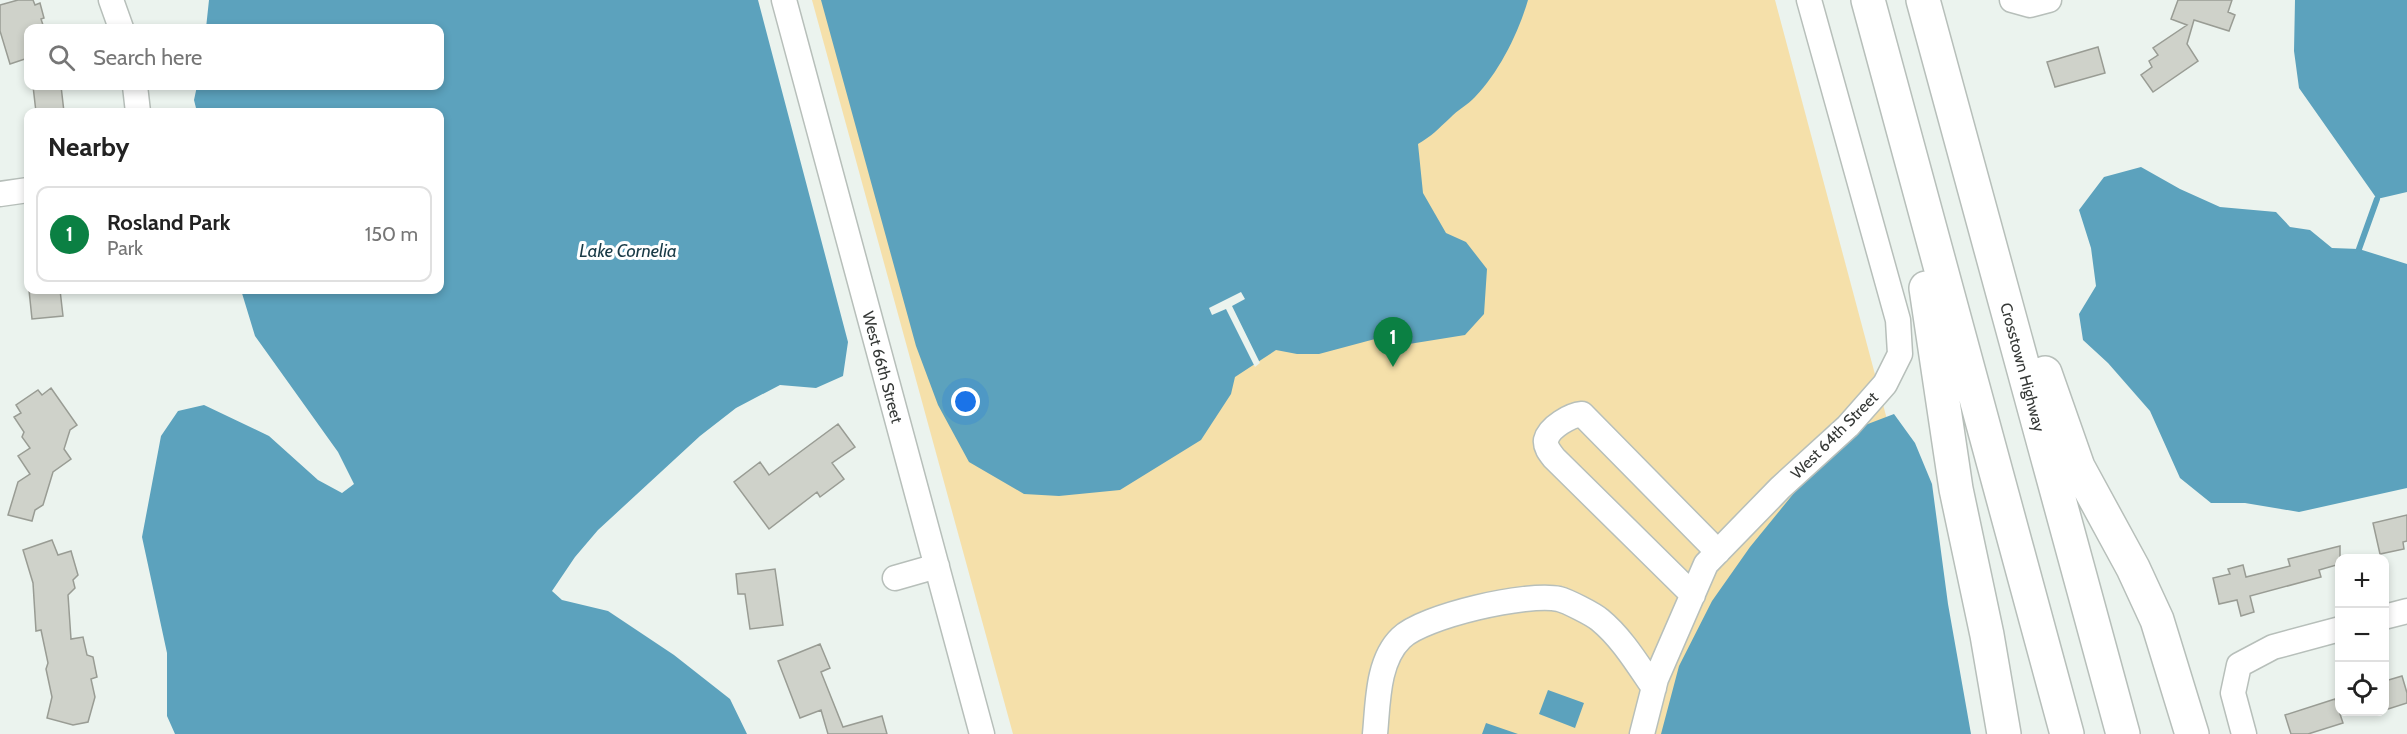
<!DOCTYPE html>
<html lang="en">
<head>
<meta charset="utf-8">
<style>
  body { margin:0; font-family:Cabin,sans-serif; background:#f2f2f2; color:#222 }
  .controls { position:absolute; right:18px; bottom:18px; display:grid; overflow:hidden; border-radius:12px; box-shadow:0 3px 9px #0003 }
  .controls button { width:54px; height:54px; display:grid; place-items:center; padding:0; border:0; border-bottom:2px solid #e0e0e0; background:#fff; color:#222; font:30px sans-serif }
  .you { position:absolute; left:966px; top:402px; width:21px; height:21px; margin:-15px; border:4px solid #fff; border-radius:50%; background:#1a73e8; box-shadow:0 0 0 9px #1a73e833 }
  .badge { display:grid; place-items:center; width:39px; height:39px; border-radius:50%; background:#0b8043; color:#fff; font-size:20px; font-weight:700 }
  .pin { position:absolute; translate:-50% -50px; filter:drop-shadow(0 2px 3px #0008) }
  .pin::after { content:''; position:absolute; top:32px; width:21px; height:18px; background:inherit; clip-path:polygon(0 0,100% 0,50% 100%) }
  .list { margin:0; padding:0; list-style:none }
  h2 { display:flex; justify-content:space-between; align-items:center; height:78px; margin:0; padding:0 24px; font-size:26px }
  h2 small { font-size:20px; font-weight:400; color:#767676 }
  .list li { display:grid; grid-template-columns:39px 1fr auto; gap:18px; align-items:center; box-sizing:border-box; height:96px; margin:0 12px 12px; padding:0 12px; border:2px solid #e0e0e0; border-radius:12px }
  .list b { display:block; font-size:22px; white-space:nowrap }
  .list p { margin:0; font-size:20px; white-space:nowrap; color:#767676 }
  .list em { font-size:20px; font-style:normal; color:#767676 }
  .icon { flex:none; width:33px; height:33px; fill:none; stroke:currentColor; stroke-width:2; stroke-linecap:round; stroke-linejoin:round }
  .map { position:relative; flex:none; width:2407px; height:734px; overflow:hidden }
  .search { position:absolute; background:#fff; box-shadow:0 3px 9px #0003; left:24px; top:24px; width:420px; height:66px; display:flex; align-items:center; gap:15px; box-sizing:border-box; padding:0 21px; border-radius:12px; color:#767676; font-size:22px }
  .panel { position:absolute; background:#fff; box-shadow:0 3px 9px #0003; left:24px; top:108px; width:420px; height:186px; border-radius:12px }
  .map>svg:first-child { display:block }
  .green { fill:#f5e0aa }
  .water { fill:#5ca2bd }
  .pier { fill:#ebf3ee }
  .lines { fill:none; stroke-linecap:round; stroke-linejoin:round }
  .stream { stroke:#5ca2bd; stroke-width:6 }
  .building { fill:#cfd2ca; stroke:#999c94; stroke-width:1.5 }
  .minor-casing { stroke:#b7bfba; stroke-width:27 }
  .highway-casing { stroke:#b7bfba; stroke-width:36 }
  .minor { stroke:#fff; stroke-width:24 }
  .highway { stroke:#fff; stroke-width:33 }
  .labels { text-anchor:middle; stroke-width:6; stroke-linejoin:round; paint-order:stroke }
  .street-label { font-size:16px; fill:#353836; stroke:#fff }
  .water-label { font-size:18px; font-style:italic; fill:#183a46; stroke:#fff }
</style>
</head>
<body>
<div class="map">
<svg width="2407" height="734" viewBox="0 0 2407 734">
  <rect width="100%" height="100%" fill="#ebf3ee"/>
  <path class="green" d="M 812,0 L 1775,0 L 1971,734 L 1013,734 Z"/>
  <path class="water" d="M 209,0 L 758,0 L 848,342 L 843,376 L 816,388 L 780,385 L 736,408 L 700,436 L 598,530 L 575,557 L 552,591 L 562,600 L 608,611 L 674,655 L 730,699 L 747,734 L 175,734 L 167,716 L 167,653 L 142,537 L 161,436 L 178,411 L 204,405 L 269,436 L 318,480 L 342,493 L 354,484 L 338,452 L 255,336 L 241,290 L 440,290 L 440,112 L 197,112 L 194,100 L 197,86 L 440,86 L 440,28 L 206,28 Z
    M 821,0 L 1528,0 C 1518,34 1499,72 1475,97 C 1468,105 1457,110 1450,118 C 1438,129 1432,136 1418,144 L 1423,193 L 1446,233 L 1466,242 L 1487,269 L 1484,314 L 1465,335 L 1409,344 L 1375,339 L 1319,354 L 1297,354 L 1276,350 L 1235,377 L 1231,394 L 1201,440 L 1120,490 L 1059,496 L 1024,494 L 969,462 L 938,405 L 916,346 Z
    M 2295,0 L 2407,0 L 2407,192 L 2377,199 L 2299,88 L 2294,51 Z
    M 2141,167 L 2180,189 L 2220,207 L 2276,212 L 2290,227 L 2310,230 L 2332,248 L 2359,249 L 2407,264 L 2407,488 L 2299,512 L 2245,503 L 2211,503 L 2180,478 L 2150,411 L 2108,363 L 2083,340 L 2079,314 L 2096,286 L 2091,248 L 2079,210 L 2104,177 Z
    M 1894,414 L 1915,443 L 1932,484 L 1948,604 L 1971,734 L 1661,734 L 1679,666 L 1712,601 L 1750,547 L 1803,482 L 1860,427 Z
    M 1548,690 L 1584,703 L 1575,728 L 1539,714 Z
    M 1486,723 L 1518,734 L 1482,734 Z"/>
  <path class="pier" d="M 1241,292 L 1245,299 L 1232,306 L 1260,363 L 1255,367 L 1226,309 L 1212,315 L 1209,308 Z"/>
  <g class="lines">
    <path class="stream" d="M 2359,249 L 2377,199"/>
  </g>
  <path class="building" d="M 18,0 L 33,0 L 35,5 L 40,3 L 44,18 L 41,19 L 44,28 L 28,28 L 28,58 L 10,64 L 0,31 L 0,5 Z
    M 2178,0 L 2232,0 L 2228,12 L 2235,15 L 2229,31 L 2194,20 L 2187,44 L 2198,61 L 2153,92 L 2141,75 L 2152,67 L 2149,61 L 2158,55 L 2153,48 L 2187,25 L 2171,19 Z
    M 2098,47 L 2105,73 L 2055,87 L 2047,62 Z
    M 33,86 L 61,86 L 64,112 L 36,112 Z
    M 29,290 L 60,290 L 63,316 L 32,319 Z
    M 51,388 L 77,425 L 70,430 L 64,449 L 71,459 L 53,472 L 43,505 L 35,510 L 32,521 L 8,515 L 18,482 L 30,474 L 18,456 L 30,448 L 22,437 L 24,432 L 14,417 L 21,413 L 16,405 L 38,390 L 42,395 Z
    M 838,424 L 855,447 L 832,463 L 844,479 L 820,497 L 817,492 L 769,529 L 734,482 L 760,462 L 769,475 Z
    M 2407,515 L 2407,541 L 2403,542 L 2404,549 L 2380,554 L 2373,523 Z
    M 52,540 L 58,555 L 71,551 L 78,575 L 73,580 L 75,588 L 68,595 L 71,639 L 83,637 L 87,655 L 93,657 L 97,677 L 91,679 L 95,697 L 88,722 L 73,725 L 47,718 L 52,697 L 46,669 L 48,663 L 41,630 L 36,631 L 33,583 L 23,550 Z
    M 2340,546 L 2340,564 L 2319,570 L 2321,577 L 2250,596 L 2254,612 L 2241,616 L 2237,600 L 2219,604 L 2213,578 L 2230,574 L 2228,569 L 2243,565 L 2246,577 L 2290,566 L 2288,559 Z
    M 775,569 L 783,625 L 750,629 L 745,594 L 738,594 L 736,574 Z
    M 820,644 L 830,668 L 821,672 L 843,727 L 882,716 L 887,734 L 828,734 L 821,710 L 800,718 L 778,661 Z
    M 2402,676 L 2407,693 L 2407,703 L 2385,710 L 2385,681 Z
    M 2335,699 L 2343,723 L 2308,734 L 2291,734 L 2285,715 Z"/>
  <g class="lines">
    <g class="minor-casing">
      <path id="minor" d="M 111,0 L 121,28
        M 784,0 L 982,734
        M 2012,0 L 2030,5 L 2049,0
        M 135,86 L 138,112
        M 0,194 L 28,190
        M 895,578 L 937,566
        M 1693,595 L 1554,458 C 1550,453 1545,447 1546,440 C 1549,427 1571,415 1582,414 L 1718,552
        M 2384,617 L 2407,611
        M 1375,734 C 1378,704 1377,661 1401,638 C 1423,616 1528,592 1559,599 C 1567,601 1593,614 1600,620 C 1622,638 1638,665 1654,688
        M 1642,734 L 1656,679 L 1706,564 L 1780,488 L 1848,426 L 1885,384 L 1900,354 L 1898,320 L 1809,0
        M 2244,734 L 2233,693 L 2239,665 L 2273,647 L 2340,629"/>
    </g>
    <g class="highway-casing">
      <path id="highway" d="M 1868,0 L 2067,734
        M 1923,0 L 2123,734
        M 1926,288 L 1956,489 L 1987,635 L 2004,734
        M 2045,373 L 2078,467 L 2133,568 L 2157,620 L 2192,734"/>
    </g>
    <use href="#minor" class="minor"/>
    <use href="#highway" class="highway"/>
  </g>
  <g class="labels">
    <g class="street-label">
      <text transform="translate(883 367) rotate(75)" y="6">West 66th Street</text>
      <text transform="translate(2023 367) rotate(75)" y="6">Crosstown Highway</text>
      <text transform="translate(1834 435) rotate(-45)" y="6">West 64th Street</text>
    </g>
    <g class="water-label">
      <text x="628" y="257">Lake Cornelia</text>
    </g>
  </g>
</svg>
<div class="controls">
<button>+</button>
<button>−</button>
<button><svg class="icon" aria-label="locate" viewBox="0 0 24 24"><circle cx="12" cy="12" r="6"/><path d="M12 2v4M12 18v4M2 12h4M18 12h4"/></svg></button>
</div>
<div class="you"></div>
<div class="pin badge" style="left:1393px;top:367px">1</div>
<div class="search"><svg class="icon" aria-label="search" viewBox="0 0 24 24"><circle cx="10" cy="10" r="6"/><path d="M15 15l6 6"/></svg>Search here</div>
<section class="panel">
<h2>Nearby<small></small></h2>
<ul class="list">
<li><span class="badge">1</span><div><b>Rosland Park</b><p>Park</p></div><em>150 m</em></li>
</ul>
</section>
</div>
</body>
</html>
